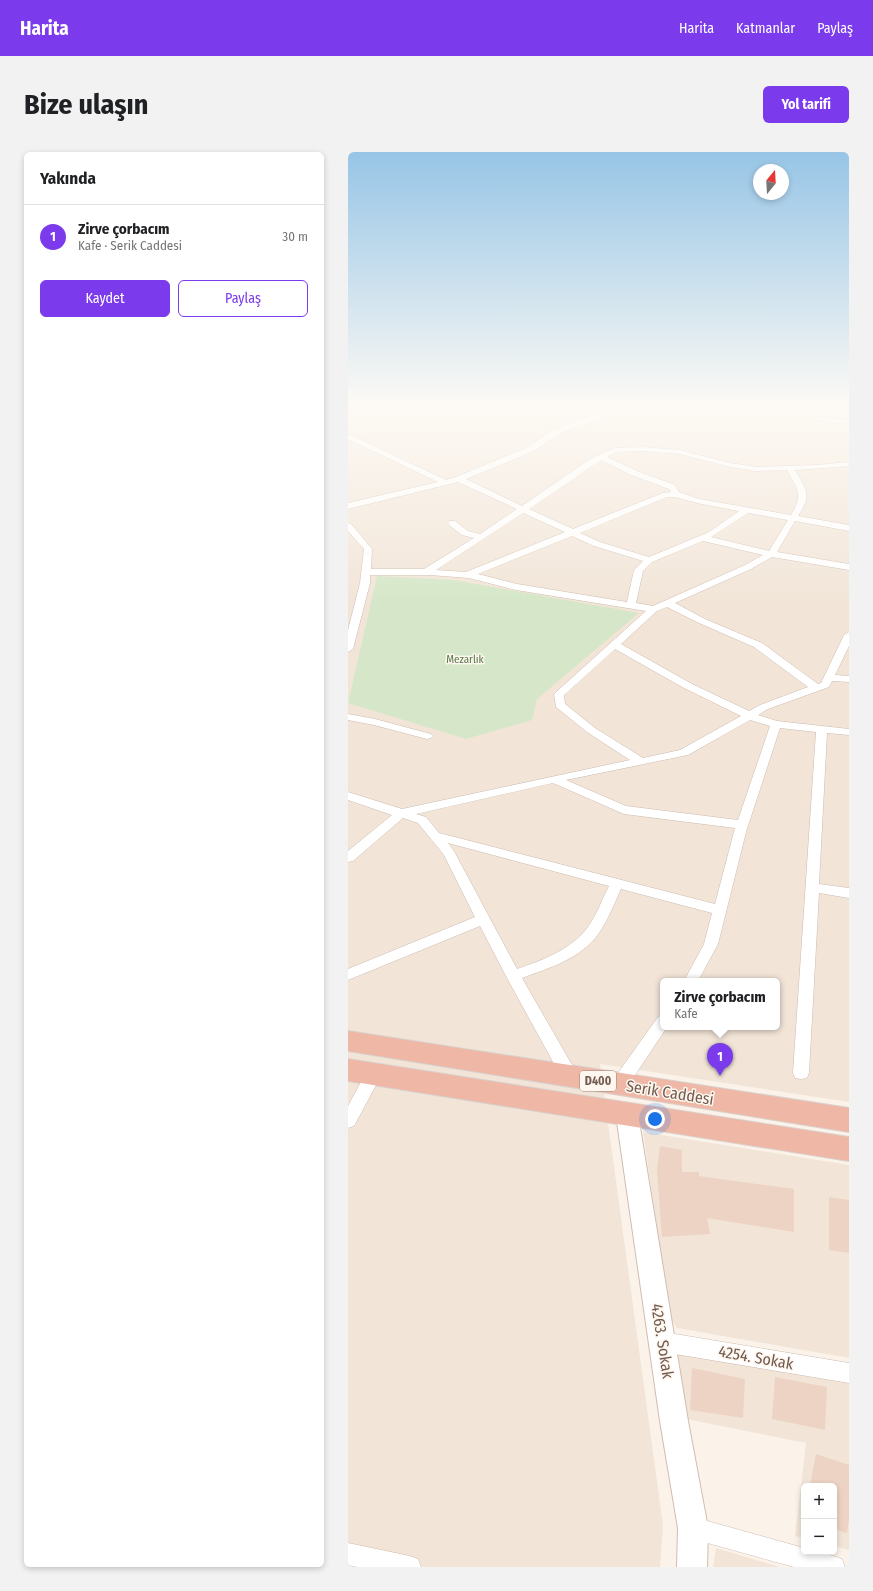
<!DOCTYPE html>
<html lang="tr">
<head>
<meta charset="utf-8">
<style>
  body { margin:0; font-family:"Fira Sans Condensed",sans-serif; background:#f2f2f2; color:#202124 }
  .controls { position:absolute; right:12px; bottom:12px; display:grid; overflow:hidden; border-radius:6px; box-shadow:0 2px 6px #0003 }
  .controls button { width:36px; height:36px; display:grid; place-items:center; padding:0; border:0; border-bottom:1px solid #e0e0e0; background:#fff; color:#202124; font:20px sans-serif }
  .compass { position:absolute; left:405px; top:12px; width:36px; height:36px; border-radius:50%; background:#fff; box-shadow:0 2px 6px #0003; rotate:18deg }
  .you { position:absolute; left:307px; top:967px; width:14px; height:14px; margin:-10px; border:3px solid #fff; border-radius:50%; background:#1a73e8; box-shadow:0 0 0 6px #1a73e833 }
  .badge { display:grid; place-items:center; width:26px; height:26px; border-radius:50%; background:#7c3aed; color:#fff; font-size:13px; font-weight:700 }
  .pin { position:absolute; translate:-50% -33px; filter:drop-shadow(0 1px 2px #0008) }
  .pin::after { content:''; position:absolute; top:21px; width:14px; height:12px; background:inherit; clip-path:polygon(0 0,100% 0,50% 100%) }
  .popup { position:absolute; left:312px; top:826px; width:120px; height:52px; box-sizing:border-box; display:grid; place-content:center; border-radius:6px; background:#fff; filter:drop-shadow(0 1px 3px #0005); font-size:13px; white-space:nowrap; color:#757577 }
  .popup b { font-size:15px; color:#202124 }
  .popup::after { content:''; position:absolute; left:50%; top:100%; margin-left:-8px; border:8px solid transparent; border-top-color:#fff }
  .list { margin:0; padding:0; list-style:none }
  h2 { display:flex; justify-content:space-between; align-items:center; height:52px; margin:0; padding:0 16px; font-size:17px }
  h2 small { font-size:13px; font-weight:400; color:#757577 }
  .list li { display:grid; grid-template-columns:26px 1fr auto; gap:12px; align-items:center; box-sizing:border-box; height:64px; padding:0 16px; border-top:1px solid #e0e0e0 }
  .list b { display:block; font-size:15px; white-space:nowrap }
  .list p { margin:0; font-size:13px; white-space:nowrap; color:#757577 }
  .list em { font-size:13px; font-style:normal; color:#757577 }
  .actions { display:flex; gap:8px; padding:12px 16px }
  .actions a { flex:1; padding:9px 0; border:1px solid #7c3aed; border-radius:6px; text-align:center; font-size:14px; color:#7c3aed }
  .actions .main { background:#7c3aed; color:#fff }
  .map { position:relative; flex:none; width:501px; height:1415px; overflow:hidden; border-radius:6px }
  header { display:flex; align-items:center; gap:24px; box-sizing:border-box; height:56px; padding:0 20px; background:#7c3aed; color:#fff }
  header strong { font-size:19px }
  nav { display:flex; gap:22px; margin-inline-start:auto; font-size:14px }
  .intro { display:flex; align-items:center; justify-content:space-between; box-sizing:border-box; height:96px; padding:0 24px }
  h1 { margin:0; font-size:28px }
  .button { padding:10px 18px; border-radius:6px; background:#7c3aed; color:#fff; font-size:14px; font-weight:700 }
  main { display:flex; gap:24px; padding:0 24px }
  aside { flex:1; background:#fff; border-radius:6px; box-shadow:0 2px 6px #0003 }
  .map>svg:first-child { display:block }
  .residential { fill:#f2e5d8; fill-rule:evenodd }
  .green { fill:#d5e7c8 }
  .building { fill:#edd3c3 }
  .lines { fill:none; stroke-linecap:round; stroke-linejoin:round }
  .street-casing { stroke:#ccbbaf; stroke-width:1 }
  .secondary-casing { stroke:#d0bdb0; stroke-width:2 }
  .highway-casing { stroke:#d8d1ce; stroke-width:2 }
  .street { fill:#fff; fill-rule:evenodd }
  .secondary { fill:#fff; fill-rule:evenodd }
  .highway { fill:#efb7a5; fill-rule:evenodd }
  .labels { text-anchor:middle; stroke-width:3; stroke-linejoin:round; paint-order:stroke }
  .far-park-label { font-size:11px; fill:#577848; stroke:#fdf7ef }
  .shield { fill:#fdf7ef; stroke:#9c897f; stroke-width:1 }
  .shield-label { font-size:12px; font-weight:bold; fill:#735a4f }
  .near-street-label { font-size:16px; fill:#735a4f; stroke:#fdf7ef }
</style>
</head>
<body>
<header>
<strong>Harita</strong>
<nav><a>Harita</a><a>Katmanlar</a><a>Paylaş</a></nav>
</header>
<div class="intro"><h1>Bize ulaşın</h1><a class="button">Yol tarifi</a></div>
<main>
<aside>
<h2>Yakında<small></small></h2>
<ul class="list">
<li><span class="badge">1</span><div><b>Zirve çorbacım</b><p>Kafe · Serik Caddesi</p></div><em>30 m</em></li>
</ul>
<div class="actions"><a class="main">Kaydet</a><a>Paylaş</a></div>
</aside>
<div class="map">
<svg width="501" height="1415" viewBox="0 0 501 1415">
  <rect width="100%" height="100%" fill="#fbf3e9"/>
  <path class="residential" d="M 0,253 L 501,253 L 501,950 L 252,912 L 315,1373 L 312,1415 L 0,1415 ZM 315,829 L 429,829 L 429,875 L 315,875 Z
    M 295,980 L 501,1013 L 501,1206 L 329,1176 L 322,1165 Z
    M 330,1200 L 501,1229 L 501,1398 L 486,1394 L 486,1334 L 456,1334 L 456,1386 L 447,1384 L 458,1291 L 338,1267 Z
    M 368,1396 L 432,1415 L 365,1415 Z"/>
  <path class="green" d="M 29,424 L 106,428 L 291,461 L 189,547 L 184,568 L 118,587 L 0,551 Z"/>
  <path class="building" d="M 312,994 L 334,998 L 334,1020 L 351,1020 L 351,1024 L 446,1037 L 446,1080 L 359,1066 L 362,1082 L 314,1085 L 309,1018 Z
    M 481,1045 L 501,1048 L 501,1101 L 481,1098 Z
    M 344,1216 L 397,1227 L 395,1266 L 342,1258 Z
    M 427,1225 L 479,1235 L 477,1278 L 424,1267 Z
    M 468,1302 L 501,1313 L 501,1367 L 499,1381 L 486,1377 L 486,1334 L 462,1334 Z"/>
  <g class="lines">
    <g class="street-casing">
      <path id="street" d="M 274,253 L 283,253 L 268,262 L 212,281 L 186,299 L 118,327 L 174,354 L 242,307 L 267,296 L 294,295 L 332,298 L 382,311 L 408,315 L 469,313 L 501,310 L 501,314 L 447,318 C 459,339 464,342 450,364 L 501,373 L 501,379 L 447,369 L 429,400 L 501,412 L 501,418 L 424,405 L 403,417 L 327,451 L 357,467 L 414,491 L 470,532 L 473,531 L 496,483 L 501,480 L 501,494 L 487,523 L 501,524 L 501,530 L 484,529 L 481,535 L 420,557 L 410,563 L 429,569 L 501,577 L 501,583 L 479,581 L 471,732 L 501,736 L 501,746 L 471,741 L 461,921 L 459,926 L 453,927 L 447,926 L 445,921 L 468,580 L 432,576 L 398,680 L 370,792 L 350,829 L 336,829 L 356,792 L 364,761 L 273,737 C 266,752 260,768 251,781 C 233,807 201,816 174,826 L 228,920 L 230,925 L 228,930 L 222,931 L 216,930 L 158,824 L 132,774 L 0,828 L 0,817 L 127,765 L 96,703 L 70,671 L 55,666 L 5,709 L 0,710 L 0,699 L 44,663 L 0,648 L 0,640 L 54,657 L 282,608 L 239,580 L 208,555 L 206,542 L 298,459 L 168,438 L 121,426 L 82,423 L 22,423 L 22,431 L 5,497 L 0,500 L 0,478 L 12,431 L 16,397 L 0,379 L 0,371 L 3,372 L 24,397 L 23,417 L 76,417 L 126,386 L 114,383 L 101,373 L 100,371 L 101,369 L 107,369 L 120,379 L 132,382 L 169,357 L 110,330 L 0,357 L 0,351 L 90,330 L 0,287 L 0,282 L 98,328 L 108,325 L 180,295 L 206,277 ZM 294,299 L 332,302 L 382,315 L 408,319 L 439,318 C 450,338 456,342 443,363 L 351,347 L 331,340 L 327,333 L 289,319 L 259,305 L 268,300 ZM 253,308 L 283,323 L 321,337 L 323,340 L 315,341 L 225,377 L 181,357 ZM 319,345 L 327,345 L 349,351 L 391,359 L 361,380 L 301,405 L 252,390 L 232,381 ZM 175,361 L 217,380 L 118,420 L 88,418 ZM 400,361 L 440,368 L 421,399 L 363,385 ZM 224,384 L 246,394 L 295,409 L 286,418 L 279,450 L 169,432 L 130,422 ZM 355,389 L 415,403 L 397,413 L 305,454 L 288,451 L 295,419 L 304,410 ZM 319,455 L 351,471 L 406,495 L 460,535 L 412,553 L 401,559 L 344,532 L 273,492 L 309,459 ZM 267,497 L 336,536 L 393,564 L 332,598 L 295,606 L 247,576 L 217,552 L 216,543 ZM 402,568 L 422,574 L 390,668 L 278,654 L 218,628 L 340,603 ZM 205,631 L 276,662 L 387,676 L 367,752 L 91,681 L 78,665 L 68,662 ZM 100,691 L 261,734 C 254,747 249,763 240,775 C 223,798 195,808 169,817 L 107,701 Z
        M 463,264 L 501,268 L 501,272 L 466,268 L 463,268 Z
        M 0,562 L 27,567 L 83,582 L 85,584 L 83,586 L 79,587 L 26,573 L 0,568 Z
        M 315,863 L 315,875 L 319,875 L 277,938 L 271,940 L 265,938 L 263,933 L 265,928 L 310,865 Z
        M 26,916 L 32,917 L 34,922 L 6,974 L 0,976 L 0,954 L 20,917 Z
        M 315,1180 L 501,1211 L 501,1231 L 315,1200 L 308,1197 L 305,1190 L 308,1183 Z
        M 345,1365 L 456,1396 L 456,1400 C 470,1400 481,1402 494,1407 L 497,1415 L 446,1415 L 345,1387 L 337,1384 L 334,1376 L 337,1368 Z
        M 0,1391 L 62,1404 L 70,1407 L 73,1415 L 9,1415 L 0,1413 Z"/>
    </g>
    <g class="secondary-casing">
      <path id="secondary" d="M 279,953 L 287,956 L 290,963 L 340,1269 L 360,1376 L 359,1415 L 329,1415 L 330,1376 L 312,1269 L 268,963 L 271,956 Z"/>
    </g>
    <g class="highway-casing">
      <path id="highway" d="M 0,879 L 501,956 L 501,980 L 0,899 Z
        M 0,907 L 501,985 L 501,1009 L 0,929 Z"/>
    </g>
    <use href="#street" class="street"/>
    <use href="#secondary" class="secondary"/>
    <use href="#highway" class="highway"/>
  </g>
  <linearGradient id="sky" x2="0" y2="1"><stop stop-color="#97c5e6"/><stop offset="0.56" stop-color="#fdfaf5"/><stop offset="1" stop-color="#fdfaf5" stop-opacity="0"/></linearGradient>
  <rect width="501" height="451" fill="url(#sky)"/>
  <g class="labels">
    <g class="far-park-label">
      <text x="117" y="511">Mezarlık</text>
    </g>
    <rect class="shield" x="232" y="919" width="36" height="20" rx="3"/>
    <g class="shield-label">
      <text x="250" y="933">D400</text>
    </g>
    <g class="near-street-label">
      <text transform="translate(322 940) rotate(9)" y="6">Serik Caddesi</text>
      <text transform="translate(315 1189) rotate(81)" y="6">4263. Sokak</text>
      <text transform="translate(408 1205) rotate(10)" y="6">4254. Sokak</text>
    </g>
  </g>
</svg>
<div class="controls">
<button>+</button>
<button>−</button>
</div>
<svg class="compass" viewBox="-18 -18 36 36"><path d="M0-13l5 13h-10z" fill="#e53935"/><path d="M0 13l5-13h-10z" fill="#757577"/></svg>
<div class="you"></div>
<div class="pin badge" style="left:372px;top:924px">1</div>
<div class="popup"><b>Zirve çorbacım</b>Kafe</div>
</div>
</main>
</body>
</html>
